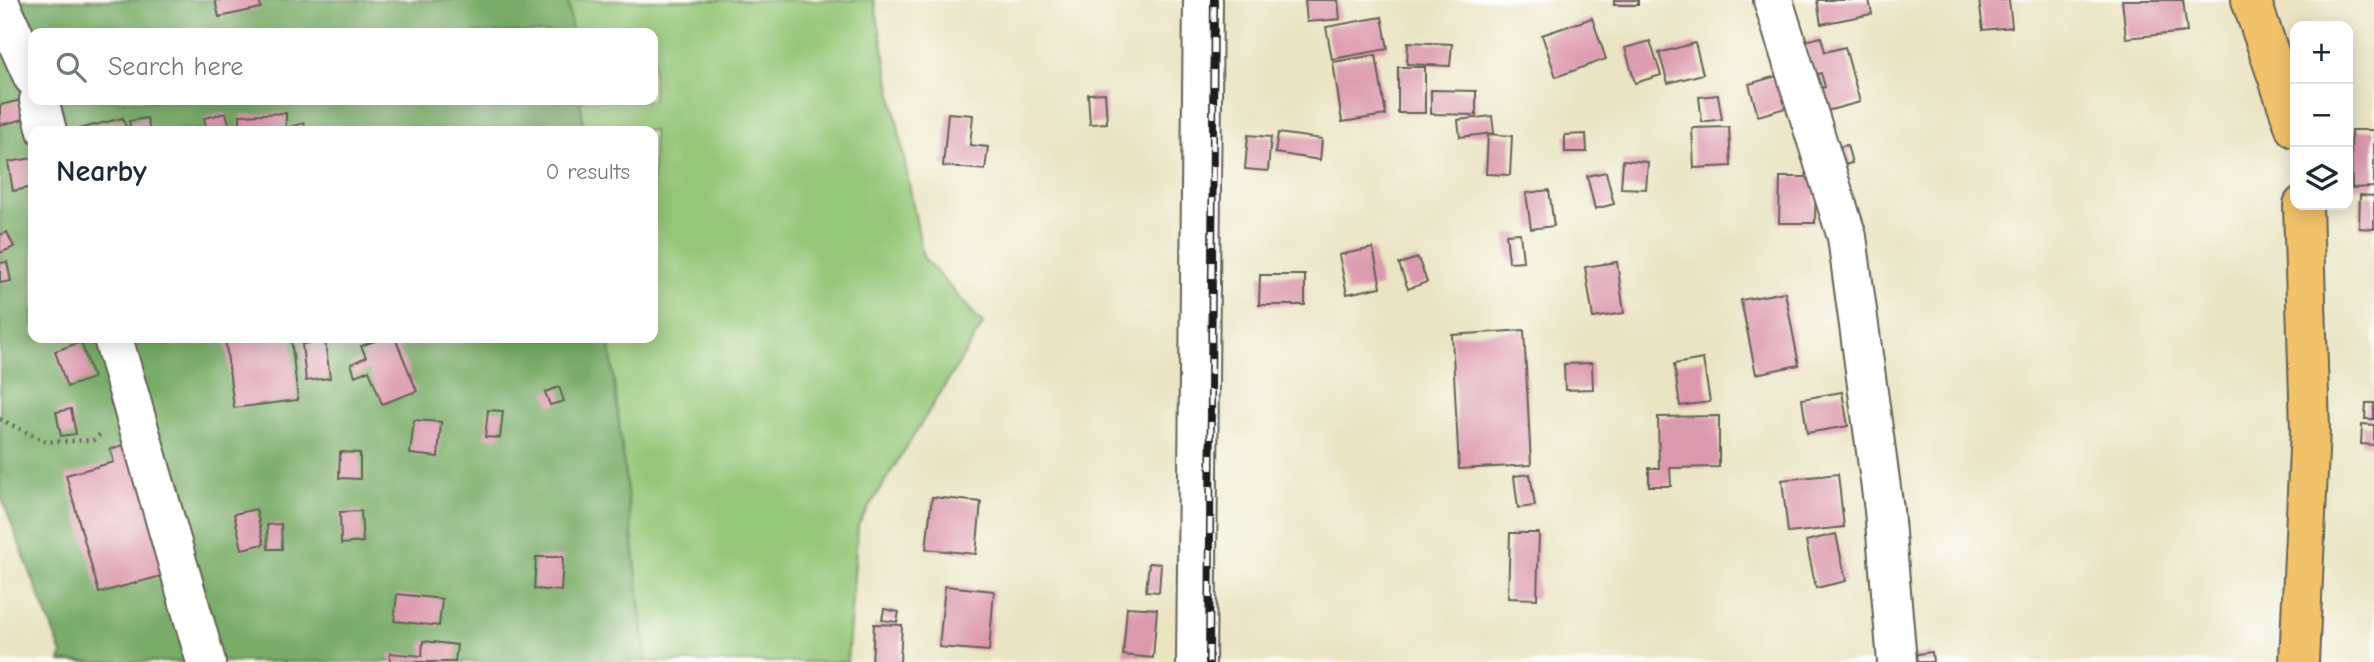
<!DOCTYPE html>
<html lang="en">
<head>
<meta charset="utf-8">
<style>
  body { margin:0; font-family:"Comic Neue",sans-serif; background:#f6f6f7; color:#1f2937 }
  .controls { position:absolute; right:21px; top:21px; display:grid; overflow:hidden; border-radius:14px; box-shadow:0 4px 18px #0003 }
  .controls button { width:63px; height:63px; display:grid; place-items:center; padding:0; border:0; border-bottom:2px solid #e0e1e3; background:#fff; color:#1f2937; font:35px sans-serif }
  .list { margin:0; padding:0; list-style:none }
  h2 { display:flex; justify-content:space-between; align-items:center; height:91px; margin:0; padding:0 28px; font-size:30px }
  h2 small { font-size:23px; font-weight:400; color:#747a83 }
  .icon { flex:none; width:38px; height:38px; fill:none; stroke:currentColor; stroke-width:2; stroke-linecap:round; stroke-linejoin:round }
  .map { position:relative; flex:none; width:2374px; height:662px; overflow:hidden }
  .search { position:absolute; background:#fff; box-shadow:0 4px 18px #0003; left:28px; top:28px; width:630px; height:77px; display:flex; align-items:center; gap:18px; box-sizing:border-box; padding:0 24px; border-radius:14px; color:#747a83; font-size:26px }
  .panel { position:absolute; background:#fff; box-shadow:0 4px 18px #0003; left:28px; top:126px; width:630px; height:217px; border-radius:14px }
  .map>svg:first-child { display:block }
  .green { fill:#95c778; stroke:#58724a; stroke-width:2 }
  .forest { fill:#78ac68; stroke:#4a6442; stroke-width:2 }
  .building { fill:#dc98ad }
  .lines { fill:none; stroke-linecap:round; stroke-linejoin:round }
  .minor-casing { stroke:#646256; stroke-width:42 }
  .major-casing { stroke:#646256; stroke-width:42 }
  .path { stroke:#646256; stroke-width:4.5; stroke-dasharray:2 5; stroke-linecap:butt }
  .minor { stroke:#fff; stroke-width:38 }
  .major { stroke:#f2c26a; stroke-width:38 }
  .rail-casing { stroke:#1c1c1c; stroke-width:8 }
  .rail { stroke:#fdfcf7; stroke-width:5; stroke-dasharray:16; stroke-linecap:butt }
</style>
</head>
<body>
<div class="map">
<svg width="2374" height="662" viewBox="0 0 2374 662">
  <rect width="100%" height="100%" fill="#fdfcf7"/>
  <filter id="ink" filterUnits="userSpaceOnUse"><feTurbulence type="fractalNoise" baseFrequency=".0143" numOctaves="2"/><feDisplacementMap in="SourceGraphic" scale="14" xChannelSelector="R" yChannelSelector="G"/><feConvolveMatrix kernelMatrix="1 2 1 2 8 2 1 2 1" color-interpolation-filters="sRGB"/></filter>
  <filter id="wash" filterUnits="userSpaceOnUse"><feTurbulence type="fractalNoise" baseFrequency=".00686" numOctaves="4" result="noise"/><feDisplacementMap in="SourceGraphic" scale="28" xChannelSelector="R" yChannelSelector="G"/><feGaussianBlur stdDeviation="1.57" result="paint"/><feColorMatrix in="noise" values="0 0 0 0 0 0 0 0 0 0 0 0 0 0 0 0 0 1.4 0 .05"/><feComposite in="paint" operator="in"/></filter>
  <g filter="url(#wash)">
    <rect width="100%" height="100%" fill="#eae4c3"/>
    <path class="green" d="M 568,0 L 874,0 L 923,257 L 983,324 L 858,525 L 847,662 L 647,662 L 609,338 L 653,338 L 653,131 L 584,131 L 580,100 L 653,100 L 653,33 L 572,33 Z"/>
    <path class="forest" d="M 0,0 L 568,0 L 572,33 L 33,33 L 33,100 L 580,100 L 584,131 L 33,131 L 33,338 L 609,338 L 647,662 L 60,662 L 62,654 L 0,494 Z"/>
    <g id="blocks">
      <path class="building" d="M 215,0 L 259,0 L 261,8 L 219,17 Z
        M 1305,0 L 1338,0 L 1340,19 L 1307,22 Z
        M 1614,0 L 1638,0 L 1638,5 L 1614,5 Z
        M 1817,0 L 1869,0 L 1872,14 L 1821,24 Z
        M 1979,0 L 2009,0 L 2012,27 L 1983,30 Z
        M 2122,0 L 2183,0 L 2187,32 L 2126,38 Z
        M 1382,17 L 1388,49 L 1332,59 L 1326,27 Z
        M 1592,18 L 1606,59 L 1556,77 L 1542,35 Z
        M 1821,37 L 1825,52 L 1845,47 L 1860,102 L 1823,112 L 1817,89 L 1825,87 L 1821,73 L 1813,75 L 1805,41 Z
        M 1650,41 L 1661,75 L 1635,83 L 1625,48 Z
        M 1408,42 L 1452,44 L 1450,66 L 1407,64 Z
        M 1695,43 L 1703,74 L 1668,83 L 1659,53 Z
        M 1376,55 L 1386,115 L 1342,122 L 1333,62 Z
        M 1398,67 L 1425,67 L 1425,113 L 1398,113 Z
        M 1780,75 L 1789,107 L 1758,116 L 1749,84 Z
        M 1431,90 L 1476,91 L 1476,115 L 1431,114 Z
        M 1105,93 L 1107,123 L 1090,124 L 1088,94 Z
        M 1718,95 L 1722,119 L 1702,122 L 1699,97 Z
        M 21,100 L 25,119 L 0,125 L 0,105 Z
        M 226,113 L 231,131 L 207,131 L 204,118 Z
        M 286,113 L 286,131 L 240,131 L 240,115 Z
        M 948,113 L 973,115 L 970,145 L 988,147 L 985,170 L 943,166 Z
        M 1492,116 L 1494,133 L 1460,137 L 1458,120 Z
        M 123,118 L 127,131 L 74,131 L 74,130 Z
        M 147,118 L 150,131 L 131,131 L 129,121 Z
        M 304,123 L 307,131 L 291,131 L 290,127 Z
        M 1729,127 L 1731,166 L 1694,168 L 1692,128 Z
        M 2351,130 L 2374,130 L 2374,187 L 2352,188 Z
        M 1278,133 L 1322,139 L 1320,160 L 1275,153 Z
        M 1488,134 L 1512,136 L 1510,175 L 1486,174 Z
        M 1586,134 L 1587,152 L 1565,152 L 1565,135 Z
        M 1248,135 L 1271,137 L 1268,171 L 1245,169 Z
        M 1847,145 L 1852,163 L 1836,167 L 1831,149 Z
        M 33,158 L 33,187 L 13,191 L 8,162 Z
        M 1623,160 L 1648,162 L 1646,189 L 1621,188 Z
        M 1606,172 L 1614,204 L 1595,209 L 1587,176 Z
        M 1780,177 L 1816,177 L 1815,223 L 1779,223 Z
        M 1549,190 L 1554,226 L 1531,229 L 1526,193 Z
        M 2360,195 L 2374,196 L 2374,229 L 2359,228 Z
        M 7,232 L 14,247 L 0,253 L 0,235 Z
        M 1520,233 L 1523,261 L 1509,262 L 1506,234 Z
        M 1373,248 L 1381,287 L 1347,294 L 1339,255 Z
        M 1418,258 L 1427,282 L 1408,289 L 1399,264 Z
        M 7,262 L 11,281 L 0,283 L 0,263 Z
        M 1617,262 L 1624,313 L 1593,318 L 1585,267 Z
        M 1260,275 L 1305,275 L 1305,305 L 1259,305 Z
        M 1785,292 L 1799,365 L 1756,374 L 1741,300 Z
        M 1524,330 L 1531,465 L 1459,469 L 1452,335 Z
        M 225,338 L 291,338 L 298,400 L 234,408 Z
        M 383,338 L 395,338 L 417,391 L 382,404 L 369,370 L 355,376 L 351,364 L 366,357 L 361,346 Z
        M 325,341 L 330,378 L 306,381 L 302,344 Z
        M 81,342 L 93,378 L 67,387 L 55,351 Z
        M 1703,359 L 1710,402 L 1680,406 L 1674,364 Z
        M 1592,363 L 1593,389 L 1565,390 L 1564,364 Z
        M 559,387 L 564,401 L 550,405 L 545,392 Z
        M 1842,392 L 1848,426 L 1807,433 L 1802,399 Z
        M 2366,403 L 2374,403 L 2374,419 L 2365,419 Z
        M 71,409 L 76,434 L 61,436 L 56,412 Z
        M 488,410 L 503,411 L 500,438 L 485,437 Z
        M 1719,416 L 1719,467 L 1670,468 L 1671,486 L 1649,486 L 1649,468 L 1659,468 L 1658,417 Z
        M 414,420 L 441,422 L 438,457 L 410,454 Z
        M 2362,424 L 2374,425 L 2374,445 L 2361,444 Z
        M 137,441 L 172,573 L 99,593 L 66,475 L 114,462 L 110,449 Z
        M 340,452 L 360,453 L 360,479 L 339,478 Z
        M 1530,474 L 1535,506 L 1518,508 L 1514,476 Z
        M 1838,474 L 1844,527 L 1788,533 L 1782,480 Z
        M 932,497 L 981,502 L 976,554 L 926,549 Z
        M 256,509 L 264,544 L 242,549 L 234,514 Z
        M 361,511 L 363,542 L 341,544 L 340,512 Z
        M 281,524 L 282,549 L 268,549 L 267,525 Z
        M 1510,533 L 1539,533 L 1537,599 L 1508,598 Z
        M 1836,534 L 1846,581 L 1816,588 L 1806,541 Z
        M 536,557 L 563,557 L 561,591 L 534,589 Z
        M 1149,563 L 1161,564 L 1159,592 L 1146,591 Z
        M 945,586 L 994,591 L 989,651 L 939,647 Z
        M 397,594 L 442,599 L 439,626 L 394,621 Z
        M 1127,607 L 1157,609 L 1153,658 L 1123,655 Z
        M 884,609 L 899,612 L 897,622 L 882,620 Z
        M 874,624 L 902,625 L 900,662 L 872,662 Z
        M 423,641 L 457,645 L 455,662 L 390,662 L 390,653 L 422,656 Z
        M 1932,652 L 1933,662 L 1911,662 L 1910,655 Z"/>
    </g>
  </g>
  <g filter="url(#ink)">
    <use href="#blocks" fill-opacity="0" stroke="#646256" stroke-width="2"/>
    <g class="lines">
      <g class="minor-casing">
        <path id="minor" d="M 1773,0 L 1847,237 L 1884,510 L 1897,662
          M 0,4 L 33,77
          M 39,100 L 47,131
          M 113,338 L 206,662
          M 1196,662 L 1203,0"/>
      </g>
      <g class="major-casing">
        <path id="major" d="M 2251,0 L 2295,128
          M 2299,662 L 2310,429 L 2303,205"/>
      </g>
      <path class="path" d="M 0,419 L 46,442 L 93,440 L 103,432"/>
      <use href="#minor" class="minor"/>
      <use href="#major" class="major"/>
      <g class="rail-casing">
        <path id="rail" d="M 1209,662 L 1214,0"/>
      </g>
      <use href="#rail" class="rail"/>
    </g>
  </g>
</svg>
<div class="controls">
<button>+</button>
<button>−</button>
<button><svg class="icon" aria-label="layers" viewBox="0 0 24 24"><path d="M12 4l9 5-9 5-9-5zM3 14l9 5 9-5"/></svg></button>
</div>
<div class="search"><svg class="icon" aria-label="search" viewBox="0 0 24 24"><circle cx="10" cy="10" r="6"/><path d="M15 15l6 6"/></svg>Search here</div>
<section class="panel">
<h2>Nearby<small>0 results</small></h2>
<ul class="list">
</ul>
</section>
</div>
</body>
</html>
